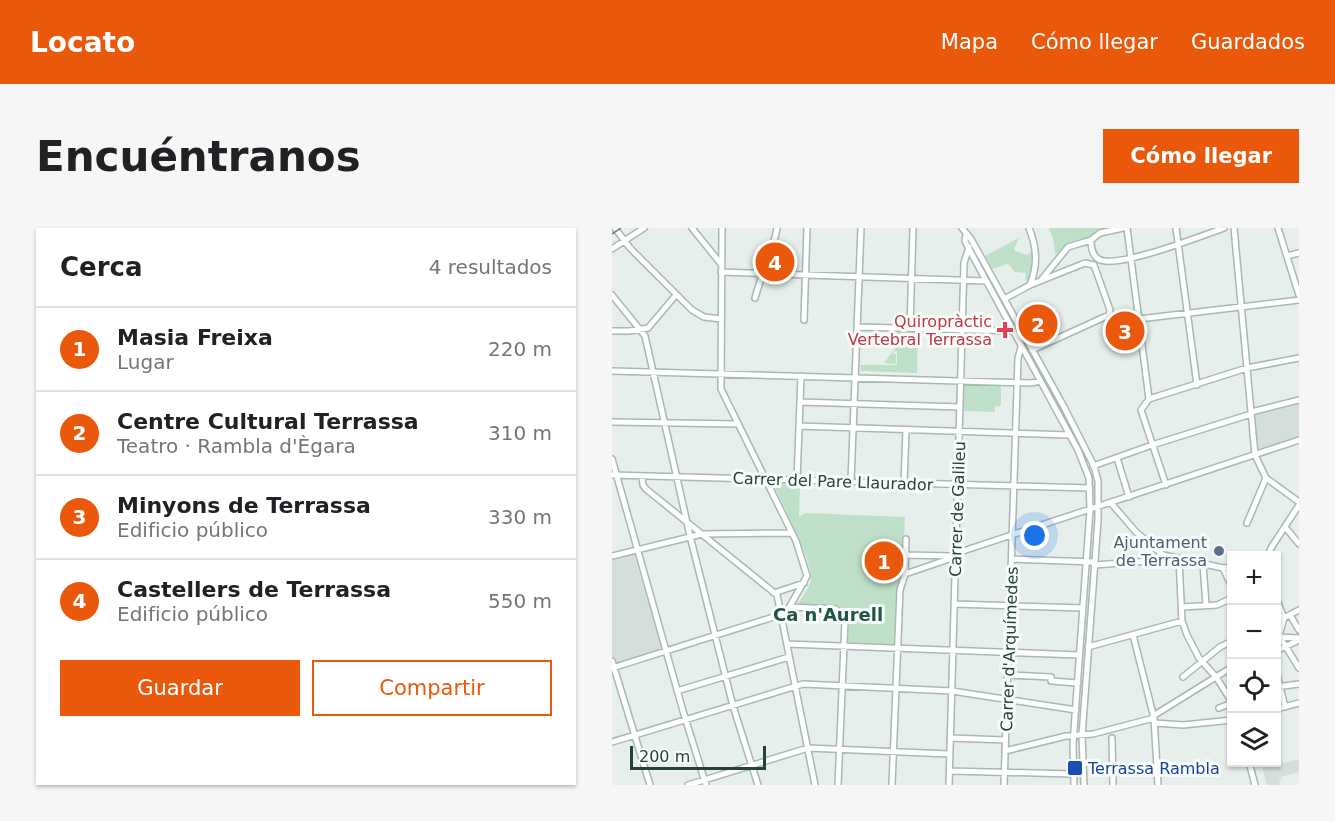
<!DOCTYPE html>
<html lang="es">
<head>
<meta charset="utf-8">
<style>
  body { margin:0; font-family:"DejaVu Sans",sans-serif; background:#f6f6f6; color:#202124 }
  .controls { position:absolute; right:18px; bottom:18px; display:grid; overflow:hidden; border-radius:0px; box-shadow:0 2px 4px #0004 }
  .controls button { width:54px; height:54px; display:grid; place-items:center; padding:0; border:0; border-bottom:2px solid #e0e0e0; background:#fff; color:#202124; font:30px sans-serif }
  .scale { position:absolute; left:18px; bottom:15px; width:136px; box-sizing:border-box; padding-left:6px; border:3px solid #24423a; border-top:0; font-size:16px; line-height:21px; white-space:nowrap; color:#24423a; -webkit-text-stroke:4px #f7fbf9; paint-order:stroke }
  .you { position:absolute; left:423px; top:308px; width:21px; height:21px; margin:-15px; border:4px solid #fff; border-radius:50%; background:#1a73e8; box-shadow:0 0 0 9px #1a73e833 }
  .badge { display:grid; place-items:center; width:39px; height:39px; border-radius:50%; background:#ea580c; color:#fff; font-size:20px; font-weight:700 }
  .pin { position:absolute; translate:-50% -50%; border:3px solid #fff; box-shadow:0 2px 6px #0006 }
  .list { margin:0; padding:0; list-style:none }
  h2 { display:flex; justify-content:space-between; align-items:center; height:78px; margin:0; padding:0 24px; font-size:26px }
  h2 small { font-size:20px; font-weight:400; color:#757577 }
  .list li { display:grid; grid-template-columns:39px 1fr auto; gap:18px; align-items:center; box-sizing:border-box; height:84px; padding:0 24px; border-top:2px solid #e0e0e0 }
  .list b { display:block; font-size:22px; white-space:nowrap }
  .list p { margin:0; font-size:20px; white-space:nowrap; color:#757577 }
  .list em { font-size:20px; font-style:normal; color:#757577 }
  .actions { display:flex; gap:12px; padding:18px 24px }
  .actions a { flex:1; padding:14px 0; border:2px solid #ea580c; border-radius:0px; text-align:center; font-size:21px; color:#ea580c }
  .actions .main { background:#ea580c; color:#fff }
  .icon { flex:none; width:33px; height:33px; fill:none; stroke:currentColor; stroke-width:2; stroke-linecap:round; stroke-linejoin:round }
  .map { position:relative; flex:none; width:687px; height:557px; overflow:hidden; border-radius:0px }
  header { display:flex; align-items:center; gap:36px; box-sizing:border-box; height:84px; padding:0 30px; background:#ea580c; color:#fff }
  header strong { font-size:28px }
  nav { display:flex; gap:33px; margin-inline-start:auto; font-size:21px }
  .intro { display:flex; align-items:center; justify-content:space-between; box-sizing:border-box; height:144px; padding:0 36px }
  h1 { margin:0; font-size:42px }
  .button { padding:15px 27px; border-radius:0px; background:#ea580c; color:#fff; font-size:21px; font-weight:700 }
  main { display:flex; gap:36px; padding:0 36px }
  aside { flex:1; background:#fff; border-radius:0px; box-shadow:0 2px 4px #0004 }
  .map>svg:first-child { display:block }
  .built { fill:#d4dfda }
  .green { fill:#bfe0c8 }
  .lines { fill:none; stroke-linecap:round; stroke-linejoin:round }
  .street-casing { stroke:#a8b8b2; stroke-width:8 }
  .street { stroke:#fff; stroke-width:5 }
  .rail { stroke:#5f7d75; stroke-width:1.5; stroke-dasharray:12 6; stroke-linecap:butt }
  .health-dot { fill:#e0444e; stroke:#f7fbf9; stroke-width:2 }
  .service-dot { fill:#5c6f8a; stroke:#f7fbf9; stroke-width:2 }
  .transit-dot { fill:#1a4fb4; stroke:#f7fbf9; stroke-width:2 }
  .labels { text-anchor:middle; stroke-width:6; stroke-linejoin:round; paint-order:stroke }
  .health-label { font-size:16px; fill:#be3a42; stroke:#f7fbf9; text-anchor:end }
  .street-label { font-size:16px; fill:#24423a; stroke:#f7fbf9 }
  .service-label { font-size:16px; fill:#4e5e75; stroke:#f7fbf9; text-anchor:end }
  .transit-label { font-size:16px; fill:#164399; stroke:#f7fbf9; text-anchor:start }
  .neighbourhood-label { font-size:18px; font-weight:bold; fill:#1f5548; stroke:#f7fbf9 }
</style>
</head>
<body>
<header>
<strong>Locato</strong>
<nav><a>Mapa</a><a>Cómo llegar</a><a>Guardados</a></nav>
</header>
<div class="intro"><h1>Encuéntranos</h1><a class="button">Cómo llegar</a></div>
<main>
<aside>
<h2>Cerca<small>4 resultados</small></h2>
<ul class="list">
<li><span class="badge">1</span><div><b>Masia Freixa</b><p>Lugar</p></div><em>220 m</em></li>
<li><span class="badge">2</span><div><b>Centre Cultural Terrassa</b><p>Teatro · Rambla d'Ègara</p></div><em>310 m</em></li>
<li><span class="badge">3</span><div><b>Minyons de Terrassa</b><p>Edificio público</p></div><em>330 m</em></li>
<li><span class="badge">4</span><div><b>Castellers de Terrassa</b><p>Edificio público</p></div><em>550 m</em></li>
</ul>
<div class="actions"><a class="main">Guardar</a><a>Compartir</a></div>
</aside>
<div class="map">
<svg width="687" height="557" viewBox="0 0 687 557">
  <rect width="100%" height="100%" fill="#e6efeb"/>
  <path class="built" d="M 687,175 L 687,208 L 646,222 L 643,210 L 643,186 Z
    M 22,326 L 50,420 L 0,436 L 0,332 Z
    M 687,531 L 687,544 L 669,549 L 670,552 L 667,553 L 668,557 L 655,557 L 649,535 L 662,535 L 664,537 Z"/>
  <path class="green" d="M 437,0 L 497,0 L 473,10 L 457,14 L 443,27 L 442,14 Z
    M 407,10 L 402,21 L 403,23 L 415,27 L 421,22 L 421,34 L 419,53 L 413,53 L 414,45 L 403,44 L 396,36 L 380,41 L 373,28 Z
    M 285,102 L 306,105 L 305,145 L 249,143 L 248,137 L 285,137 L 285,123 L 282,123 L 281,126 L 284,126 L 284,136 L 272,135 L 285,118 Z
    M 352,155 L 389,156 L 389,178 L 383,178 L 383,184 L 352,183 Z
    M 164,256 L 188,257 L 187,289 L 193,285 L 293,289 L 291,340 L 287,350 L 282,417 L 236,415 L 237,393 L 225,377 L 222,379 L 187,378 L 186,376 C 190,368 198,360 199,351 C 201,335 170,275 162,258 Z"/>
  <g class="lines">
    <g class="street-casing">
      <path id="street" d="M 3,0 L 18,20 L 80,82 L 92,89 L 109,91
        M 80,0 L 109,36
        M 350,0 L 359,11 L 452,179 L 482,238 L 486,253 L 486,292 L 470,508 L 472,557
        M 417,0 C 425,20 426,37 418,57
        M 515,0 L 537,171
        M 564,0 L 585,157
        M 622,0 L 643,227 L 654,250 L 687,274
        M 666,0 L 687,67
        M 354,6 L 353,13 L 357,21 L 466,222 L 477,250 L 478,282 L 461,516 L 462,557
        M 479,12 C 479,20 480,28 488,32 C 508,40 589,8 612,0
        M 0,21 L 32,0
        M 675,28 L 687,25
        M 109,44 L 374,53
        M 430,51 L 456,19 L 479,12 L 488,5 L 511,0
        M 0,67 L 33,108 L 78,308 L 121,478 L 146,557
        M 143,70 C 149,47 161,24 165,0
        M 392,71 L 418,57 L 473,35 L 482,37 L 498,82 L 497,87 L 420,122
        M 527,91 L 687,72
        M 192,92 L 195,0
        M 245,99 L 402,103
        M 298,100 L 301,0
        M 0,103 L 17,103 L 36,100 L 64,67
        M 0,143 L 419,155 L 428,153
        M 537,171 L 635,140 L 687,130
        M 537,171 L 529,182 L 554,257
        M 188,174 L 348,179
        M 639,184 L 687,172
        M 0,194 L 126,196
        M 187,198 L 457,207
        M 505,230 L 517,269
        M 0,231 L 71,483 L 94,557
        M 481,238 L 540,217 L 639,186
        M 0,247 L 478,260
        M 30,248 L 31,257 L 34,261 L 165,367 L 203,557
        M 185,252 L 189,148
        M 239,253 L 249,0
        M 292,255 L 294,202
        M 499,275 L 524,304 L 551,327 L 611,340 L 620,339
        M 635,295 L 654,250
        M 673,299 L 687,316
        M 294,311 L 293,346 L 340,330 L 345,325 L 687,212
        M 294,327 L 340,328
        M 0,328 L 90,306 L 179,305
        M 656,328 L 659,320 L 687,277
        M 400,331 L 482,334
        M 567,331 L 570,393 L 575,407 L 587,430 L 604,449 L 620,474
        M 591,336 L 594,377
        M 482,337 L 538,333 L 551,327
        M 611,340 L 620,359
        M 162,365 L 192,355
        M 664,370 L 672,390 L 667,408
        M 342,376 L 471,380
        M 178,379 L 224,381 L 233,393 L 226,557
        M 570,379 L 605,377 L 620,370
        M 678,387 L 687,402
        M 664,394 L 687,382
        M 521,407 L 542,490 L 546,557
        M 667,408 L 687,440
        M 666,409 L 687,410
        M 175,416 L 467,427
        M 476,419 L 570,393
        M 664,423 L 687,412
        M 0,433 L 38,557
        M 0,440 L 174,385 L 195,348 L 184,313 L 109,161 L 110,0
        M 664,443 L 673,479
        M 396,447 L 439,449 L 439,453 L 466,455
        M 571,449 L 608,419 L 620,413
        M 664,459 L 687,456
        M 65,463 L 177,429
        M 607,480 L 620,475
        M 664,481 L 687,475
        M 541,488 L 620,439
        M 543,495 L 571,497 L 620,492
        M 338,510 L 393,512
        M 500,510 L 501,557
        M 0,514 L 191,456 L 340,463 L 464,482
        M 393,523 L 454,508 L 481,506 L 542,490
        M 637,534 L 643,557
        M 339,543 L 462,546
        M 76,557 L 196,520 L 337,526
        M 280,557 L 288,362 L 293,346
        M 337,557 L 352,35 L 357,19
        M 392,557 L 406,130 L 409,119"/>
    </g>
    <use href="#street" class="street"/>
    <path class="rail" d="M 0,6 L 9,0"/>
  </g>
  <path class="health-dot" d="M390 93h6v6h6v6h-6v6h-6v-6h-6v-6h6z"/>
  <circle class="service-dot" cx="607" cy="323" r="6"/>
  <rect class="transit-dot" x="455" y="532" width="16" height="16" rx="3"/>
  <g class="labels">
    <g class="health-label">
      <text x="380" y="99">Quiropràctic<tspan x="380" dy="18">Vertebral Terrassa</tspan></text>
    </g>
    <g class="street-label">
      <text transform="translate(221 253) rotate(2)" y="6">Carrer del Pare Llaurador</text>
      <text transform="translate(345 281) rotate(-88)" y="6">Carrer de Galileu</text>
      <text transform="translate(397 421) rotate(-88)" y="6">Carrer d'Arquímedes</text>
    </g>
    <g class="service-label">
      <text x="595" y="320">Ajuntament<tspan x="595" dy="18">de Terrassa</tspan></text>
    </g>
    <g class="transit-label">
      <text x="476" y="546">Terrassa Rambla</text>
    </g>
    <g class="neighbourhood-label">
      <text x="216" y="393">Ca n'Aurell</text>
    </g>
  </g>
</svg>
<div class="controls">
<button>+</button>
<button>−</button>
<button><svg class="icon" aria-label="locate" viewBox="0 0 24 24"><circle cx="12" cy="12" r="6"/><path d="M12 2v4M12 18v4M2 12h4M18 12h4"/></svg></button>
<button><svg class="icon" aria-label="layers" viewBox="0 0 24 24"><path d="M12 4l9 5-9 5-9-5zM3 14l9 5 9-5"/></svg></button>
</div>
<div class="scale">200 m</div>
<div class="you"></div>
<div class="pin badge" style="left:272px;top:333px">1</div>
<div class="pin badge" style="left:426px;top:96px">2</div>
<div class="pin badge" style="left:513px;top:103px">3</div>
<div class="pin badge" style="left:163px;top:34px">4</div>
</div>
</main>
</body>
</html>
